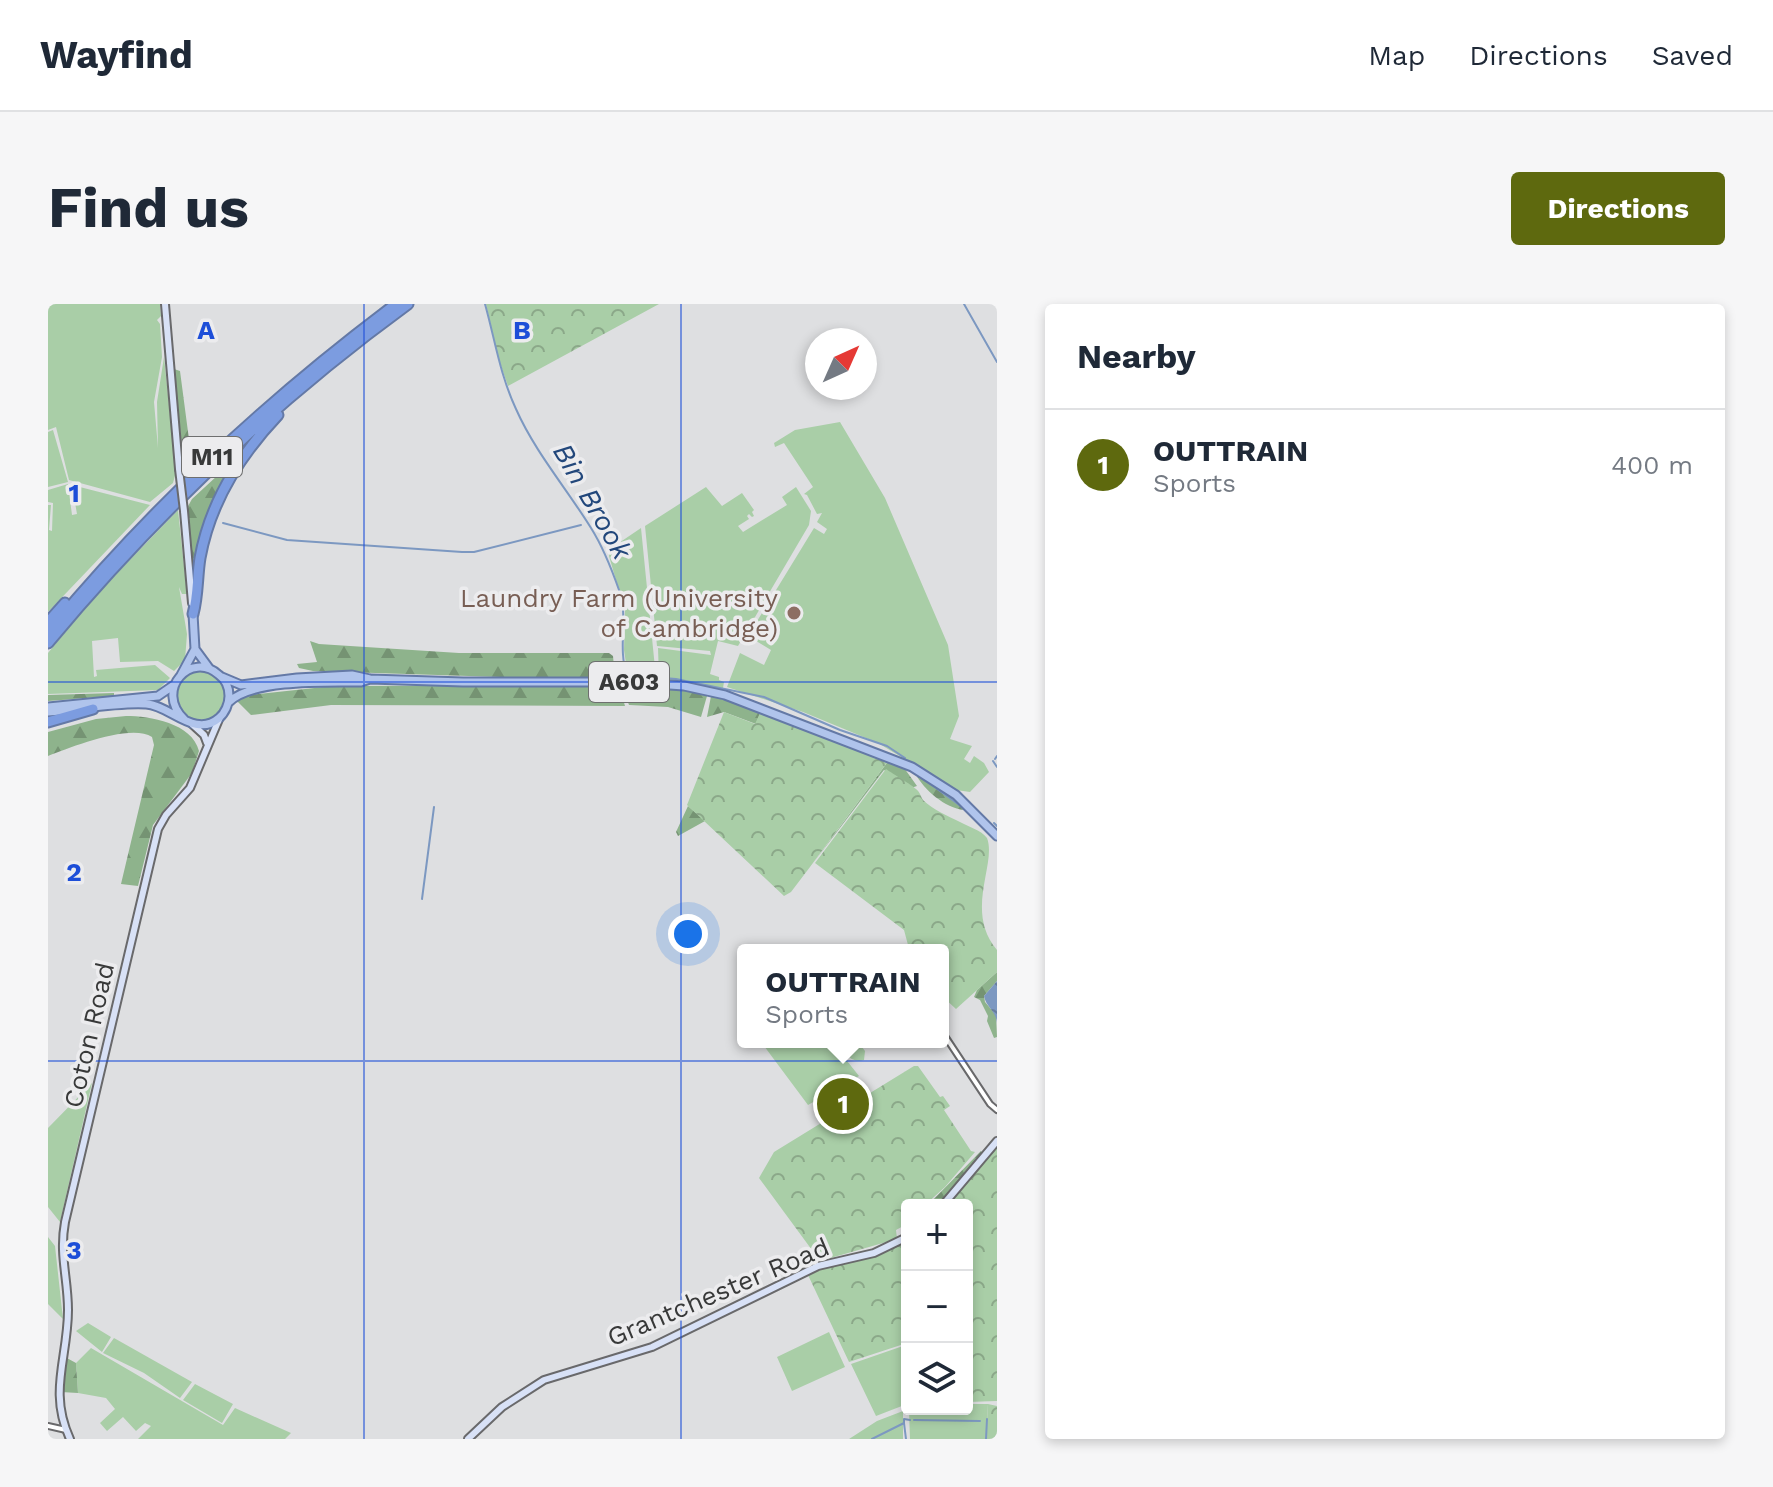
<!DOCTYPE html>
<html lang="en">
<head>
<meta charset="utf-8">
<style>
  body { margin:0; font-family:"Work Sans",sans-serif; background:#f6f6f7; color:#1f2937 }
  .controls { position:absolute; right:24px; bottom:24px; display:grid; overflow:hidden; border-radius:8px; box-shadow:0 4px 12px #0003 }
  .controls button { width:72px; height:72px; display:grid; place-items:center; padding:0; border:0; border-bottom:2px solid #e0e1e3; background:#fff; color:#1f2937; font:40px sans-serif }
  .compass { position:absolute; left:757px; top:24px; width:72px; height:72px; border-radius:50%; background:#fff; box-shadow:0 4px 12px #0003; rotate:45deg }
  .you { position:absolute; left:640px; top:630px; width:28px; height:28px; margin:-20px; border:6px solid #fff; border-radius:50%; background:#1a73e8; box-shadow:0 0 0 12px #1a73e833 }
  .badge { display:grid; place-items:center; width:52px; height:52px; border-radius:50%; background:#5e690e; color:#fff; font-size:26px; font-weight:700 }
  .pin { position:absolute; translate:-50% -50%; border:4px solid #fff; box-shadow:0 2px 8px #0006 }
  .popup { position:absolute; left:689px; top:640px; width:212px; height:104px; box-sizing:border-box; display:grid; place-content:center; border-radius:8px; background:#fff; filter:drop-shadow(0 2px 6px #0005); font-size:26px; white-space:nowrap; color:#747a83 }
  .popup b { font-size:30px; color:#1f2937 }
  .popup::after { content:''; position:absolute; left:50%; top:100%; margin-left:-16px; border:16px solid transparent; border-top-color:#fff }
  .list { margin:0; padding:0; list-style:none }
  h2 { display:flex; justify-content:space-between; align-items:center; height:104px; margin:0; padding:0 32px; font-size:34px }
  h2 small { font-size:26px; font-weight:400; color:#747a83 }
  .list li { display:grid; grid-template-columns:52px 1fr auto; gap:24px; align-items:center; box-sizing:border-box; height:112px; padding:0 32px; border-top:2px solid #e0e1e3 }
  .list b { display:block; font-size:30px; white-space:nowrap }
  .list p { margin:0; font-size:26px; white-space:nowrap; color:#747a83 }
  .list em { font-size:26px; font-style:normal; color:#747a83 }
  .icon { flex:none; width:44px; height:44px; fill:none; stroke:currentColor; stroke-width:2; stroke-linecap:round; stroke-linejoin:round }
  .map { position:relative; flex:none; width:949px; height:1135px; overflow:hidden; border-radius:8px }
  header { display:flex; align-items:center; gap:48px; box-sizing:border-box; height:112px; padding:0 40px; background:#fff; border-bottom:2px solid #e0e1e3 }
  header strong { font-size:38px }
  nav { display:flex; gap:44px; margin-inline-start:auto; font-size:28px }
  .intro { display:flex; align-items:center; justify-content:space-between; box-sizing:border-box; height:192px; padding:0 48px }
  h1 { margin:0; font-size:56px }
  .button { padding:20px 36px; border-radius:8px; background:#5e690e; color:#fff; font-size:28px; font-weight:700 }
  main { display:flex; gap:48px; padding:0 48px }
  aside { flex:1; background:#fff; border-radius:8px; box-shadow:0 4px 12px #0003 }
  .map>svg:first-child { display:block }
  .green { fill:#a9cea7 }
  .forest { fill:url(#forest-firs) }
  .park { fill:url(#park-crowns) }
  .water { fill:url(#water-ripples) }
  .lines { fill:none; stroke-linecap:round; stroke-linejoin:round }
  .stream { stroke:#7c98c1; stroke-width:2 }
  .street-casing { stroke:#69696b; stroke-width:8 }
  .secondary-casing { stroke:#69696b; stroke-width:10 }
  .primary-casing { stroke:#6479a6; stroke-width:11 }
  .highway-casing { stroke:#6479a6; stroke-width:13 }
  .street { stroke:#fff; stroke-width:4 }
  .secondary { stroke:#d8e1f6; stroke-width:6 }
  .primary { stroke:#b0c4ec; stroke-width:7 }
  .highway { stroke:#7c9ce0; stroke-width:9 }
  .secondary-bridge-casing { stroke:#69696b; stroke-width:10; stroke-linecap:butt }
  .secondary-bridge { stroke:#d8e1f6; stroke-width:6 }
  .grid { fill:none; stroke:#1d4ed8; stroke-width:2; stroke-opacity:0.55 }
  .education-dot { fill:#8d6e63; stroke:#ececee; stroke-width:3 }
  .labels { text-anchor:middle; stroke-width:7; stroke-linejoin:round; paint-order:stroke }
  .shield { fill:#ececee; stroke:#6e6f6f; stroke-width:2 }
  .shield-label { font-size:24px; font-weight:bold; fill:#383939 }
  .education-label { font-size:26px; fill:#785e54; stroke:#ececee; text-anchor:end }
  .street-label { font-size:26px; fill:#383939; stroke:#ececee }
  .water-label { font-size:28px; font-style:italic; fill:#22477b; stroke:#ececee }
  .grid-label { font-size:26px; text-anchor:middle; font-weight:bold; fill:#1d4ed8; stroke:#ececee; stroke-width:7; stroke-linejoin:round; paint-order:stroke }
</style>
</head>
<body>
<header>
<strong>Wayfind</strong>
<nav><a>Map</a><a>Directions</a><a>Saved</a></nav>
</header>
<div class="intro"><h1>Find us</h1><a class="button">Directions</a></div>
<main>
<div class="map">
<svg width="949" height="1135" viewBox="0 0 949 1135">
  <defs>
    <pattern id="forest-firs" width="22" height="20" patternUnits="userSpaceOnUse" patternTransform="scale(2)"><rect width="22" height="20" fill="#8eb38c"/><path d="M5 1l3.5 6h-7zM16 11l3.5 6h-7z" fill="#759373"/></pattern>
    <pattern id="park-crowns" width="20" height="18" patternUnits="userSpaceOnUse" patternTransform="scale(2)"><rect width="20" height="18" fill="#a9cea7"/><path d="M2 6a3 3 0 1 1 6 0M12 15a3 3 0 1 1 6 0" fill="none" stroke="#8ba889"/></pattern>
    <pattern id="water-ripples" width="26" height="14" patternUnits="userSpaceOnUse" patternTransform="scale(2)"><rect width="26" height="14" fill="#7c98c1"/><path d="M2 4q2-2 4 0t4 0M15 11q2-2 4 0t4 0" fill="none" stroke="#677d9e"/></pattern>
  </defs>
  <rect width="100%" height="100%" fill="#dedfe1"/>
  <path class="green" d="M 0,0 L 112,0 L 113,12 L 109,16 L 112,20 L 114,53 L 106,98 L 110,144 L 109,98 L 116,53 L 128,168 L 125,179 L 102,198 L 21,176 L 8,123 L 0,126 Z
    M 792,118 L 837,194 L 900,341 L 911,412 L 902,435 L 924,442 L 916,455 L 922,459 L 926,452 L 936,459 L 941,468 L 922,488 L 908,486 L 830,439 L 755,408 L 679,383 L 692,349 L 716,361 L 723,346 L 700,332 L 766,224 L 776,230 L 779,225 L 769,218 L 774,209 L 769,210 L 759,191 L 756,190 L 765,183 L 736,139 L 727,143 L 726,139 L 747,126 Z
    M 5,126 L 20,178 L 0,183 L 0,128 Z
    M 20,180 L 24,211 L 29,210 L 24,181 L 102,201 L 0,308 L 0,201 L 3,201 L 1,226 L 4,227 L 5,199 L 0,198 L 0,186 Z
    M 658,183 L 674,202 L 694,189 L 706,206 L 704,208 L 706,212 L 704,213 L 701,210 L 699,212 L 701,215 L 690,222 L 695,228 L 739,201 L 734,193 L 748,183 L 763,207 L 761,221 L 690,342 L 670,337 L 662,370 L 671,373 L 671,376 L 676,378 L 675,384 L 611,374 L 610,344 L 663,351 L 662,347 L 609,342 L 597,222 Z
    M 130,206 L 139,290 L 134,290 L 131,283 L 139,330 L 137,356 L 126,367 L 110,357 L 72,358 L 70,334 L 44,337 L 46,373 L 49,372 L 48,366 L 107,361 L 122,374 L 110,386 L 0,390 L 0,349 L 46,293 Z
    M 593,224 L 608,374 L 580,373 L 576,346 L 577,307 L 561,252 L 562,245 Z
    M127 392a25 25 0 1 1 50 0a25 25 0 1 1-50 0Z
    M 713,738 L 784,738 L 811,772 L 760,801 Z
    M 790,738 L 810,738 L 817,747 L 816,756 C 802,760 796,748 790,738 Z
    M 44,779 L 12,918 L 0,903 L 0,824 Z
    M 0,933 L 7,942 L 15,1015 L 0,1000 Z
    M 40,1019 L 63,1033 L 54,1048 L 28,1027 Z
    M 781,1028 L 797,1063 L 744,1087 L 729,1053 Z
    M 66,1034 L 144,1078 L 132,1094 L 96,1069 L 55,1049 Z
    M 855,1042 L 859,1051 L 859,1100 L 828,1112 L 803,1060 Z
    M 43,1044 L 175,1121 L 187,1104 L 243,1129 L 237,1135 L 90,1135 L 103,1122 L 97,1119 L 88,1127 L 75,1113 L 59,1127 L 52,1119 L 67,1105 L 58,1094 L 30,1089 L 28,1059 Z
    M 147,1080 L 185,1100 L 174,1119 L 135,1096 Z
    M 919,1100 L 940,1100 L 938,1135 L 862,1135 L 861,1107 L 919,1105 Z
    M 855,1107 L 855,1135 L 801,1135 L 829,1117 Z"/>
  <path class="forest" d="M 126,65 L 132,67 L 142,143 L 139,157 L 134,145 Z
    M 183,159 L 160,209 L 145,266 L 139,204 L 144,195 Z
    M 262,337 L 271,340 L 411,349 L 561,349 L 565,352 L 567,373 L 452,373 L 265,367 L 251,364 L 249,360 L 269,358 Z
    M 571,381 L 577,402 L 283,401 L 203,411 L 188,396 L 202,391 L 285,382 Z
    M 574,382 L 625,384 L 659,392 L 653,413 L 620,403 L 581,401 Z
    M 66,389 L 66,392 L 0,397 L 0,391 Z
    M 663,392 L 713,407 L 708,420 L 676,408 L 659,413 Z
    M 78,412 C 102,412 144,419 151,447 L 144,469 L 105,521 L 90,582 L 73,580 L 106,441 L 104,433 C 83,419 23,443 0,452 L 0,428 L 48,415 Z
    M 841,456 L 854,461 L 869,482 L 863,484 L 836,466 L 766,558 Z
    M 867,469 L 913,498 L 916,506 C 897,504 876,486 867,469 Z
    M 640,502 L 657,517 L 630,532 L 628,528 Z
    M 949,668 L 949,677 L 936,692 L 937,698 L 948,711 L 949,733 L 946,734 L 939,717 L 940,712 L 932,696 L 926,693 L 929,686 Z
    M 933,847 L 935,850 L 891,901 L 880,901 Z
    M 17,1053 L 28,1059 L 30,1089 L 13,1088 Z"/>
  <path class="park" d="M 438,0 L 611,0 L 460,82 L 450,53 Z
    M 676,408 L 707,420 L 712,409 L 841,456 L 762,563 L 743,588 L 736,592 L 639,501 Z
    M 838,465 C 845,470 864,481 868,485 C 872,488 873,493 875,496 C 885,506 900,512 912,518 C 921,523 933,526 939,534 C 949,560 916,607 949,646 L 949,668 L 908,705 L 895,693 L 895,646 L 859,646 L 860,641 L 856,626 L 767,559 Z
    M 866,762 L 870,762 L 892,793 L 895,792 L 902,802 L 896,806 L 923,847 L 927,848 L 897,883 L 877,901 L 859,901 L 859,920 L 848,926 L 849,935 L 772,957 L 711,874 L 726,848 Z
    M 949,840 L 949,1097 L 919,1098 L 919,901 L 896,901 Z
    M 859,935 L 859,1039 L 801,1058 L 760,971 C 792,956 828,953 859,935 Z
    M 940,1100 L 949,1102 L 949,1135 L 938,1135 Z"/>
  <path class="water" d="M 949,677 L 949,719 C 948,707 938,703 936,692 Z"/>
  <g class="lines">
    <path class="stream" d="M 437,0 C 447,36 452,71 468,105 C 487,148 519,185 543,224 C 555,243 564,266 571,286 C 581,313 569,343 579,371 L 628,375 L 716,393 L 792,426 L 839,442 L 857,454
      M 916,0 L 949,58
      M 175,219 L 239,236 L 414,248 L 426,248 L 533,221
      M 947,455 L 949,452
      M 945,457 L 949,463
      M 877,476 L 914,503
      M 946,519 L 949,522
      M 374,595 L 386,503
      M 866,1116 L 932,1117
      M 856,1119 L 856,1115 L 862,1116
      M 824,1135 L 856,1119 L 858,1135
      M 938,1135 L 939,1115"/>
    <g class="street-casing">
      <path id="street" d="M 895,729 L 942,800 L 949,806
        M 0,1122 L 18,1126"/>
    </g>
    <g class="secondary-casing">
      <path id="secondary" d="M 117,0 L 131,165
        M 136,207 L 144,299
        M 144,420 L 156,431 L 159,439
        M 895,901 L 949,837
        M 22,1135 C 0,1088 20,1054 20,1006 C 20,974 11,951 17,918 L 110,525 L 118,511 L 142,484 L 172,413
        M 420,1135 L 454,1103 L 496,1076 L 604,1043 L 770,962 L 826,949 L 859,933"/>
    </g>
    <g class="primary-casing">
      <path id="primary" d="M 145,310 L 147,345 L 161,364
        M 133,371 L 147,345
        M 174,373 L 193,381 L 249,374 L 304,371 L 322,375 L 415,378 L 578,378 L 636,382 L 677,391 L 864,463 L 908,491 L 949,532
        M 181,398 C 205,375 280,378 313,378 L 322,375
        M 0,403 L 110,392 L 126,381
        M 0,408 C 30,406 69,398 98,400 C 122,401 147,435 171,414 C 177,409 181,400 181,392 C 181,384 178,376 171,371 C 143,346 106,386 136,415"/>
    </g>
    <g class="highway-casing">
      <path id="highway" d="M 145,310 C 150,292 149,272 152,254 C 162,199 192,151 230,111
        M 0,318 L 17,299
        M 0,329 C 102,205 220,96 348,0
        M 0,339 C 106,212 227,97 360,0
        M 0,418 L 45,405"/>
    </g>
    <use href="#street" class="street"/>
    <use href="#secondary" class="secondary"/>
    <use href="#primary" class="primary"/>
    <use href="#highway" class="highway"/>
    <g class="secondary-bridge-casing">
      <path id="secondary-bridge" d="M 131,165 L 136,207"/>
    </g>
    <use href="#secondary-bridge" class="secondary-bridge"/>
  </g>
  <path class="grid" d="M 316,0 L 316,1135M 633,0 L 633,1135M 0,378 L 949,378M 0,757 L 949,757"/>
  <circle class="education-dot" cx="746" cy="309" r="8"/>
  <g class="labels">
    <g class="shield">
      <rect x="134" y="133" width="60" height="40" rx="6"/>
      <rect x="541" y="358" width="80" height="40" rx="6"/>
    </g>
    <g class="shield-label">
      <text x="164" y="161">M11</text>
      <text x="581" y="386">A603</text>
    </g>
    <g class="education-label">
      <text x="730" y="303">Laundry Farm (University<tspan x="730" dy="30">of Cambridge)</tspan></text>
    </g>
    <g class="street-label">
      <text transform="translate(41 731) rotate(-77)" y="9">Coton Road</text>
      <text transform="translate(670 988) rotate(-23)" y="9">Grantchester Road</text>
    </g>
    <g class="water-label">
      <text transform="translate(545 197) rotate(60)" y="10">Bin Brook</text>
    </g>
  </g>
  <g class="grid-label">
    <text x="158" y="35">A</text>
    <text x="474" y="35">B</text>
    <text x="26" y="198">1</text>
    <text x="26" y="577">2</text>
    <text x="26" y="955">3</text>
  </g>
</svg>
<div class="controls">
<button>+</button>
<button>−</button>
<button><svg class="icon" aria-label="layers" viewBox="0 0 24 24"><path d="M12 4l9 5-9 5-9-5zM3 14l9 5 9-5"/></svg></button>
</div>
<svg class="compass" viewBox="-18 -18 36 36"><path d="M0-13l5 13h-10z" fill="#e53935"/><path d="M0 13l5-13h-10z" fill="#747a83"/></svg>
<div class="you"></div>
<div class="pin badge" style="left:795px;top:800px">1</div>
<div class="popup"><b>OUTTRAIN</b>Sports</div>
</div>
<aside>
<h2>Nearby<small></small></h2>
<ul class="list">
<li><span class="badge">1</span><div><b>OUTTRAIN</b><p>Sports</p></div><em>400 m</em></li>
</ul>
</aside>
</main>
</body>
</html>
